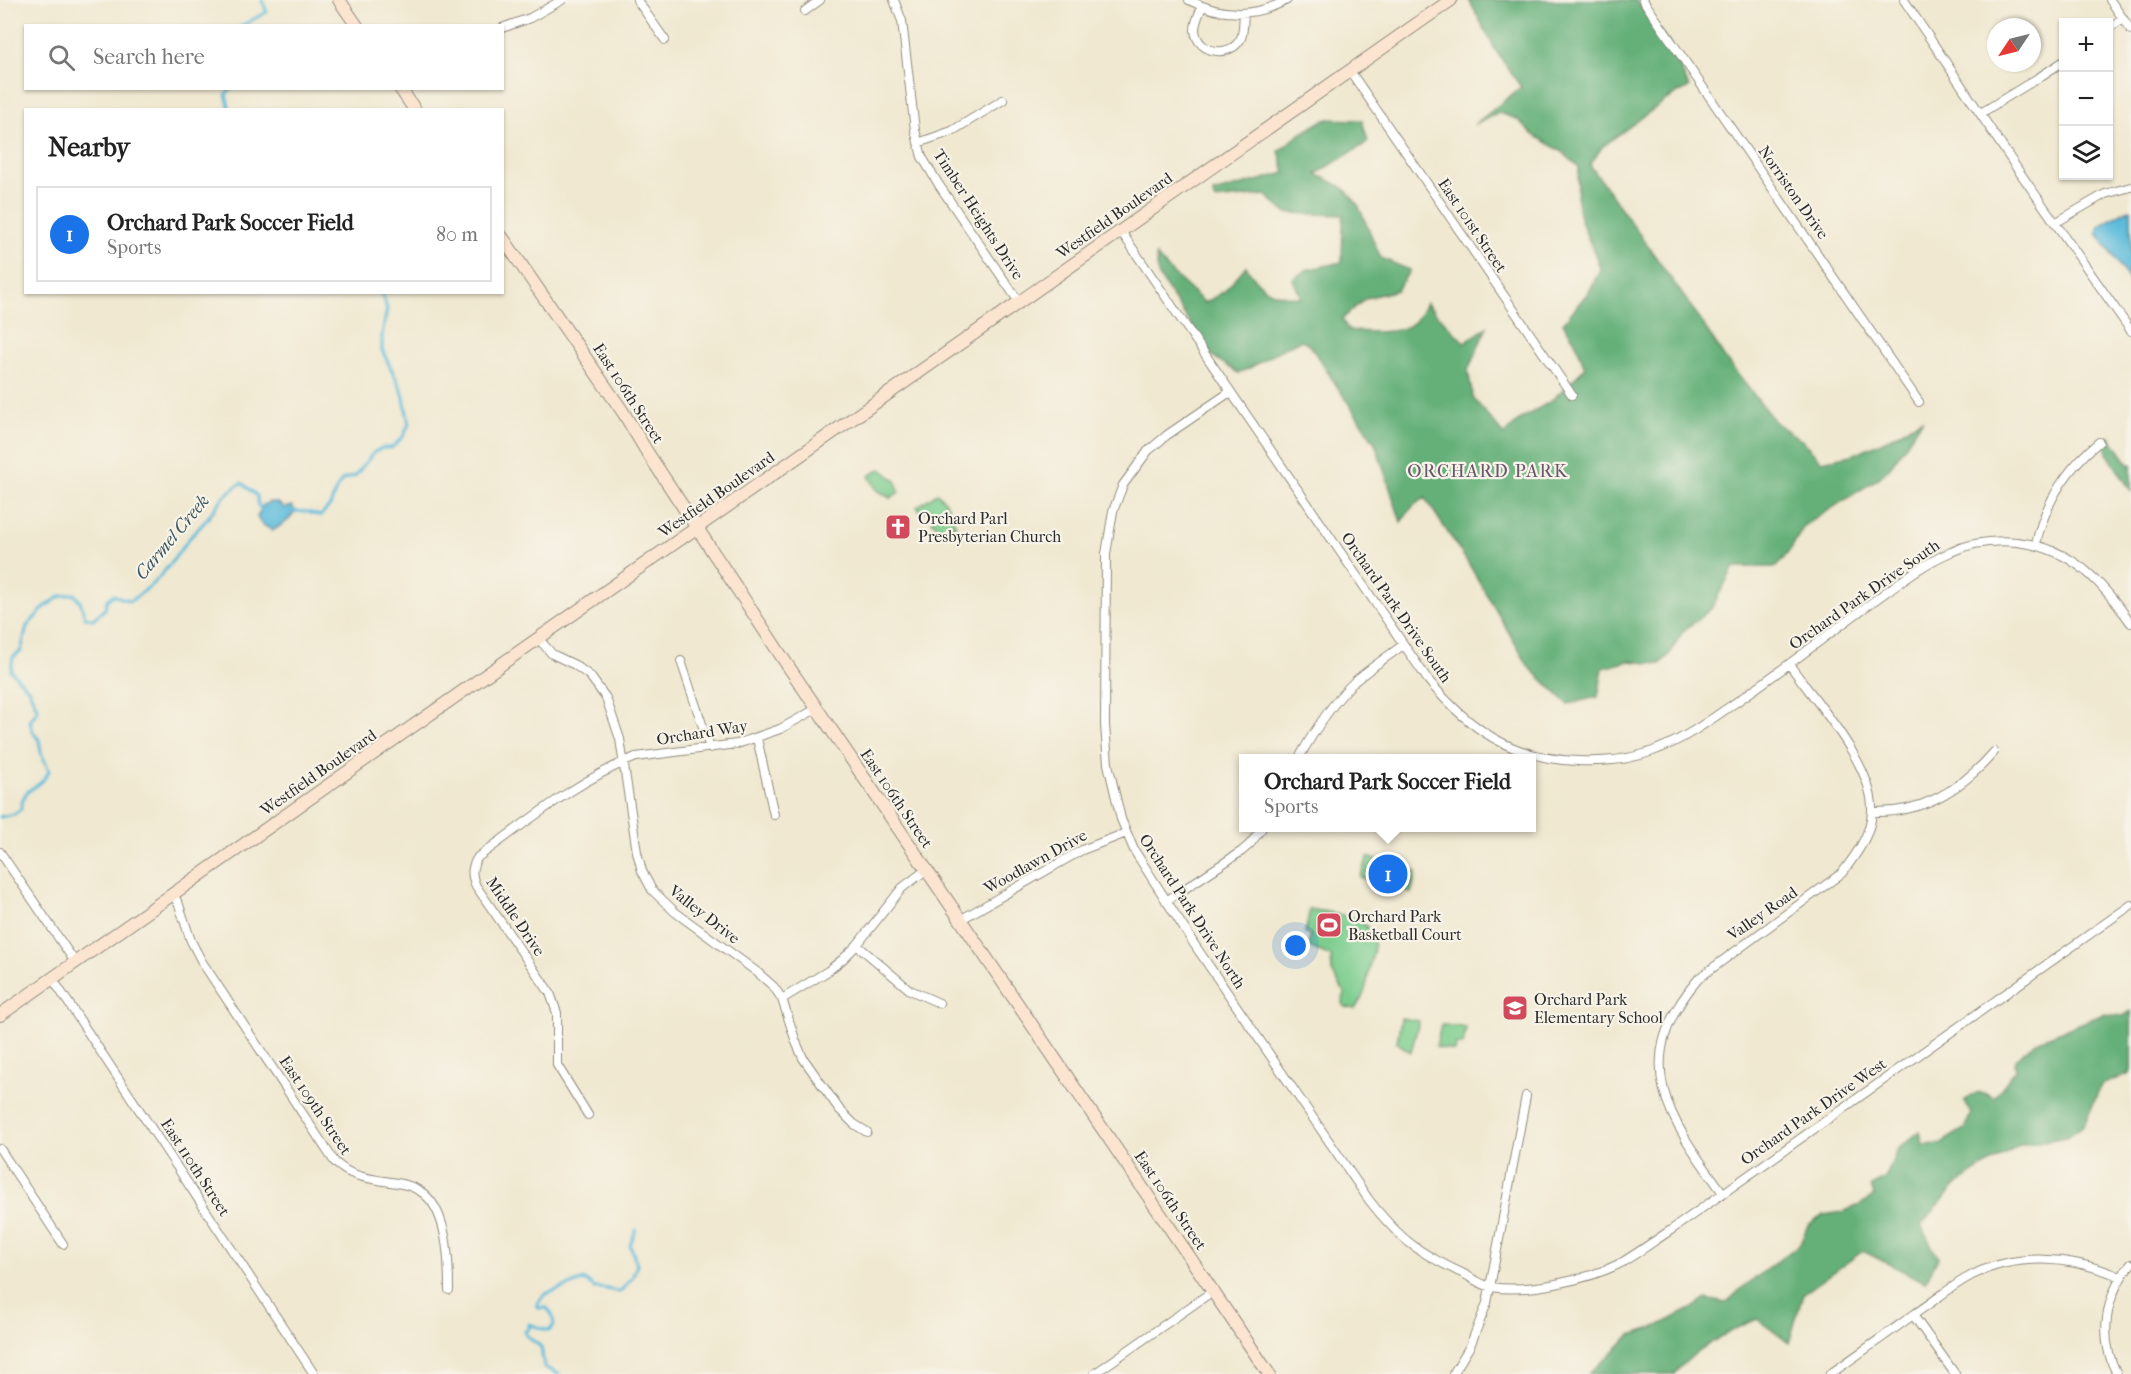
<!DOCTYPE html>
<html lang="en">
<head>
<meta charset="utf-8">
<style>
  body { margin:0; font-family:"IM FELL French Canon",serif; background:#f6f6f6; color:#222 }
  .controls { position:absolute; right:18px; top:18px; display:grid; overflow:hidden; border-radius:0px; box-shadow:0 2px 4px #0004 }
  .controls button { width:54px; height:54px; display:grid; place-items:center; padding:0; border:0; border-bottom:2px solid #e0e0e0; background:#fff; color:#222; font:30px sans-serif }
  .compass { position:absolute; left:1987px; top:18px; width:54px; height:54px; border-radius:50%; background:#fff; box-shadow:0 2px 4px #0004; rotate:235deg }
  .you { position:absolute; left:1296px; top:946px; width:21px; height:21px; margin:-15px; border:4px solid #fff; border-radius:50%; background:#1a73e8; box-shadow:0 0 0 9px #1a73e833 }
  .badge { display:grid; place-items:center; width:39px; height:39px; border-radius:50%; background:#1a73e8; color:#fff; font-size:20px; font-weight:700 }
  .pin { position:absolute; translate:-50% -50%; border:3px solid #fff; box-shadow:0 2px 6px #0006 }
  .popup { position:absolute; left:1239px; top:754px; width:297px; height:78px; box-sizing:border-box; display:grid; place-content:center; border-radius:0px; background:#fff; filter:drop-shadow(0 2px 4px #0005); font-size:20px; white-space:nowrap; color:#767676 }
  .popup b { font-size:22px; color:#222 }
  .popup::after { content:''; position:absolute; left:50%; top:100%; margin-left:-12px; border:12px solid transparent; border-top-color:#fff }
  .list { margin:0; padding:0; list-style:none }
  h2 { display:flex; justify-content:space-between; align-items:center; height:78px; margin:0; padding:0 24px; font-size:26px }
  h2 small { font-size:20px; font-weight:400; color:#767676 }
  .list li { display:grid; grid-template-columns:39px 1fr auto; gap:18px; align-items:center; box-sizing:border-box; height:96px; margin:0 12px 12px; padding:0 12px; border:2px solid #e0e0e0; border-radius:0px }
  .list b { display:block; font-size:22px; white-space:nowrap }
  .list p { margin:0; font-size:20px; white-space:nowrap; color:#767676 }
  .list em { font-size:20px; font-style:normal; color:#767676 }
  .icon { flex:none; width:33px; height:33px; fill:none; stroke:currentColor; stroke-width:2; stroke-linecap:round; stroke-linejoin:round }
  .map { position:relative; flex:none; width:2131px; height:1374px; overflow:hidden }
  .search { position:absolute; background:#fff; box-shadow:0 2px 4px #0004; left:24px; top:24px; width:480px; height:66px; display:flex; align-items:center; gap:15px; box-sizing:border-box; padding:0 21px; border-radius:0px; color:#767676; font-size:22px }
  .panel { position:absolute; background:#fff; box-shadow:0 2px 4px #0004; left:24px; top:108px; width:480px; height:186px; border-radius:0px }
  .map>svg:first-child { display:block }
  .green { fill:#7ccd8e; stroke:#547c5c; stroke-width:1.5 }
  .forest { fill:#65b079; stroke:#486e52; stroke-width:1.5 }
  .water { fill:#5cbbdb; stroke:#447383; stroke-width:1.5 }
  .lines { fill:none; stroke-linecap:round; stroke-linejoin:round }
  .stream { stroke:#5cbbdb; stroke-width:3 }
  .street-casing { stroke:#8e8a7e; stroke-width:10 }
  .secondary-casing { stroke:#8e8a7e; stroke-width:14 }
  .street { stroke:#fff; stroke-width:8 }
  .secondary { stroke:#fce5d0; stroke-width:12 }
  .labels { text-anchor:middle; stroke-width:4.5; stroke-linejoin:round; paint-order:stroke }
  .street-label { font-size:16px; fill:#2b2b2b; stroke:#f7f3e8 }
  .poi-label { font-size:16px; fill:#2b2b2b; stroke:#f7f3e8; text-anchor:start }
  .neighbourhood-label { font-size:18px; letter-spacing:1.5px; fill:#69586e; stroke:#f7f3e8 }
  .water-label { font-size:18px; font-style:italic; fill:#3a5660; stroke:#f7f3e8 }
</style>
</head>
<body>
<div class="map">
<svg width="2131" height="1374" viewBox="0 0 2131 1374">
  <rect width="100%" height="100%" fill="#f7f3e8"/>
  <filter id="ink" filterUnits="userSpaceOnUse"><feTurbulence type="fractalNoise" baseFrequency=".0167" numOctaves="2"/><feDisplacementMap in="SourceGraphic" scale="12" xChannelSelector="R" yChannelSelector="G"/><feConvolveMatrix kernelMatrix="1 2 1 2 8 2 1 2 1" color-interpolation-filters="sRGB"/></filter>
  <filter id="wash" filterUnits="userSpaceOnUse"><feTurbulence type="fractalNoise" baseFrequency=".008" numOctaves="4" result="noise"/><feDisplacementMap in="SourceGraphic" scale="24" xChannelSelector="R" yChannelSelector="G"/><feGaussianBlur stdDeviation="1.35" result="paint"/><feColorMatrix in="noise" values="0 0 0 0 0 0 0 0 0 0 0 0 0 0 0 0 0 1.4 0 .05"/><feComposite in="paint" operator="in"/></filter>
  <g filter="url(#wash)">
    <rect width="100%" height="100%" fill="#f0e8d0"/>
    <path class="green" d="M 881,469 L 896,481 L 899,492 L 890,498 L 876,489 L 869,476 Z
      M 937,493 L 946,502 L 956,526 L 941,530 L 933,522 L 931,514 L 927,510 L 920,511 L 917,507 Z
      M 1368,857 L 1416,872 L 1411,893 L 1360,877 Z
      M 1310,909 C 1333,914 1374,914 1374,946 C 1374,953 1371,959 1370,965 C 1367,983 1366,994 1355,1009 L 1346,1007 L 1343,1004 L 1344,992 L 1332,972 L 1331,956 L 1309,947 L 1310,934 L 1305,933 Z
      M 1401,1018 L 1419,1021 L 1411,1052 L 1397,1043 Z
      M 1441,1025 L 1466,1027 L 1463,1045 L 1456,1044 L 1455,1051 L 1436,1047 Z"/>
    <path class="forest" d="M 1469,0 L 1636,0 L 1668,42 L 1689,87 L 1666,100 L 1602,147 L 1590,165 L 1697,315 L 1724,357 L 1775,422 L 1804,442 L 1821,461 L 1852,455 L 1888,439 L 1923,419 L 1891,466 L 1879,478 L 1804,526 L 1792,547 L 1777,567 L 1734,567 L 1711,609 L 1683,631 L 1669,655 L 1660,664 L 1629,661 L 1603,668 L 1598,697 L 1568,704 L 1529,667 L 1470,566 L 1425,498 L 1414,505 L 1401,522 L 1375,443 L 1311,347 L 1302,340 C 1279,347 1261,365 1238,373 L 1212,356 L 1158,275 L 1156,256 L 1171,272 L 1205,303 L 1225,291 L 1246,266 C 1262,292 1271,295 1301,298 L 1293,279 L 1306,270 L 1342,262 L 1343,215 L 1286,213 L 1265,195 L 1214,200 L 1213,193 L 1285,173 L 1279,151 L 1300,134 L 1325,119 L 1362,120 L 1368,142 L 1316,174 L 1344,188 L 1358,205 L 1381,258 L 1410,270 L 1397,290 L 1366,298 L 1342,319 L 1348,330 C 1366,332 1398,335 1413,323 C 1418,319 1423,309 1426,303 L 1465,343 L 1487,327 L 1468,370 L 1473,398 L 1504,435 L 1519,420 L 1551,401 L 1585,368 L 1575,341 L 1563,323 L 1590,290 L 1600,269 C 1596,252 1586,237 1581,220 C 1575,204 1578,184 1579,167 L 1561,151 L 1532,134 L 1517,119 L 1499,113 L 1474,125 L 1521,87 L 1496,51 Z
      M 2110,437 L 2129,465 L 2131,464 L 2131,491 L 2107,453 L 2105,443 Z
      M 2131,1011 L 2131,1070 L 2130,1074 L 2101,1085 L 2084,1125 L 2067,1137 L 2020,1145 L 1983,1167 L 1956,1185 L 1921,1225 L 1938,1258 L 1925,1282 L 1863,1251 L 1803,1294 L 1789,1343 L 1757,1319 C 1726,1333 1697,1347 1674,1374 L 1589,1374 L 1631,1335 L 1658,1326 L 1691,1309 L 1706,1299 L 1726,1303 L 1742,1288 L 1800,1244 L 1808,1225 L 1824,1215 L 1842,1212 L 1860,1205 L 1874,1196 L 1871,1186 L 1885,1179 L 1897,1150 L 1920,1131 L 1923,1145 L 1940,1144 L 1964,1129 L 1971,1114 L 1964,1101 C 1977,1091 1980,1089 1994,1098 L 2016,1069 L 2015,1059 L 2039,1040 L 2104,1014 L 2123,1016 Z"/>
    <path class="water" d="M 2131,210 L 2131,283 L 2097,233 L 2099,226 L 2123,212 Z
      M 270,502 L 278,503 L 284,508 L 292,506 L 295,511 C 292,519 280,527 272,530 L 261,524 L 257,517 L 263,505 Z"/>
    <g class="lines">
      <path class="stream" d="M 241,26 L 267,12 L 262,0
        M 230,110 L 226,94 L 232,88
        M 292,511 L 308,512 L 320,516 L 330,506 L 336,490 L 342,480 L 355,476 L 374,452 L 382,448 L 391,448 L 397,443 L 404,435 L 409,424 L 403,393 L 382,350 L 382,335 L 387,309 L 382,292
        M 0,817 L 14,814 L 21,809 C 23,783 40,792 49,771 L 41,753 L 39,740 L 33,732 L 30,721 L 38,710 L 29,690 L 11,671 L 13,657 L 21,651 L 27,626 L 46,606 L 61,596 L 74,594 L 80,601 L 85,617 L 93,619 L 105,609 L 107,600 L 113,595 L 130,601 C 159,583 168,566 188,540 C 193,533 201,527 207,519 C 217,505 226,491 242,483 L 257,496 L 258,505 L 263,511
        M 559,1374 L 544,1367 L 541,1347 L 526,1335 L 525,1331 L 529,1329 L 529,1324 L 549,1331 L 554,1325 L 552,1314 L 547,1308 L 538,1308 L 537,1306 L 542,1297 L 548,1293 L 585,1280 L 594,1288 C 604,1286 610,1291 620,1292 L 632,1278 L 637,1265 L 630,1245 L 636,1230"/>
    </g>
  </g>
  <g filter="url(#ink)">
    <g class="lines">
      <g class="street-casing">
        <path id="street" d="M 637,0 L 665,40
          M 894,0 L 902,21 L 915,130 L 922,157 L 939,185 L 1019,302
          M 1189,0 C 1221,17 1255,17 1287,0
          M 1643,0 L 1919,402
          M 1904,0 L 2016,167 L 2131,331
          M 2110,0 L 2131,30
          M 1202,7 C 1199,14 1195,22 1195,30 C 1197,54 1231,59 1241,38 C 1244,30 1243,21 1244,14
          M 805,11 L 820,0
          M 502,28 L 530,18 L 562,0
          M 2108,29 L 2123,18
          M 1350,71 L 1572,395
          M 1981,113 L 2038,78 L 2064,61
          M 918,143 L 952,131 L 1003,100
          M 2055,223 L 2105,194 L 2131,187
          M 1120,230 L 1428,680 C 1469,729 1512,759 1578,761 C 1605,762 1632,760 1658,749 C 1684,739 1709,721 1732,705 C 1779,673 1824,637 1871,603 C 1896,585 1922,564 1951,552 C 1972,542 1995,540 2017,542 C 2072,548 2101,581 2131,623
          M 1230,392 L 1167,435 L 1148,451 L 1123,485 L 1113,511 L 1106,554 L 1105,725 L 1108,764 L 1121,819 L 1134,850 L 1194,944 L 1369,1200 C 1401,1241 1419,1253 1466,1275 C 1473,1279 1482,1285 1491,1287 C 1527,1293 1588,1280 1621,1263 C 1638,1253 1654,1241 1671,1230 L 2131,905
          M 2036,544 C 2045,503 2066,469 2099,442
          M 538,638 L 552,654 L 575,665 L 590,676 L 606,698 L 620,739 L 637,852 L 642,871 L 652,890 L 675,912 L 757,972 L 774,987 L 782,999 L 796,1042 L 803,1058 L 839,1109 L 854,1124 L 867,1132
          M 681,661 L 710,748
          M 757,738 L 774,815
          M 1299,758 C 1314,731 1331,704 1354,682 C 1369,669 1387,657 1403,645
          M 1872,812 C 1922,814 1962,789 1994,752
          M 0,852 L 75,962
          M 173,894 L 179,905 L 191,941 L 202,962 L 334,1161 C 348,1176 365,1178 384,1181 C 397,1183 409,1184 420,1191 C 448,1208 449,1261 449,1290
          M 1166,901 L 1242,851 L 1250,844 L 1262,828
          M 960,920 L 1082,850 L 1126,833
          M 857,945 L 910,990 L 939,1003
          M 52,978 L 314,1374
          M 782,999 L 828,971 L 843,959 L 857,945 L 902,888 L 926,870
          M 588,1115 L 557,1065 L 557,1013 L 550,993 L 476,886 C 471,875 471,867 478,857 C 528,821 578,780 636,757 L 737,744 L 780,729 L 816,709
          M 0,1149 L 63,1244
          M 1723,1193 C 1667,1117 1628,1061 1699,978 L 1842,873 C 1856,855 1871,835 1872,811 C 1874,765 1815,701 1789,664
          M 1913,1315 L 1955,1374
          M 1094,1374 L 1213,1291
          M 1453,1374 L 1470,1346 L 1487,1303 L 1526,1096
          M 1830,1374 C 1859,1354 1888,1333 1916,1313 C 1933,1302 1948,1289 1965,1279 C 2014,1251 2071,1256 2121,1277
          M 2117,1374 C 2098,1338 2105,1295 2131,1264"/>
      </g>
      <g class="secondary-casing">
        <path id="secondary" d="M 339,0 L 357,26
          M 400,88 L 415,110
          M 502,237 L 623,412 L 647,452 L 784,660 L 1269,1374
          M 0,1015 L 1451,0"/>
      </g>
      <use href="#street" class="street"/>
      <use href="#secondary" class="secondary"/>
    </g>
  </g>
  <defs>
    <g id="church-square" transform="scale(1.35)"><rect x="-9" y="-9" width="18" height="18" rx="4" fill="#d1495b" stroke="#f7f3e8"/><path d="M-1.2-6h2.4v3.5h3.3v2.4h-3.3V6h-2.4V-.1h-3.3v-2.4h3.3Z" fill="#fff"/></g>
    <g id="stadium-square" transform="scale(1.35)"><rect x="-9" y="-9" width="18" height="18" rx="4" fill="#d1495b" stroke="#f7f3e8"/><path d="M0-5a6.5 5 0 1 0 0 10a6.5 5 0 1 0 0-10ZM-3.5-1.8h7v3.6h-7Z" fill="#fff"/></g>
    <g id="school-square" transform="scale(1.35)"><rect x="-9" y="-9" width="18" height="18" rx="4" fill="#d1495b" stroke="#f7f3e8"/><path d="M0-5L7-2L0 1L-7-2ZM-4 1L0 2.5L4 1V4Q0 6-4 4Z" fill="#fff"/></g>
  </defs>
  <g fill-rule="evenodd">
    <use href="#church-square" x="898" y="527"/>
    <use href="#stadium-square" x="1329" y="925"/>
    <use href="#school-square" x="1515" y="1008"/>
  </g>
  <g class="labels">
    <g class="street-label">
      <text transform="translate(1794 192) rotate(55)" y="6">Norriston Drive</text>
      <text transform="translate(979 214) rotate(57)" y="6">Timber Heights Drive</text>
      <text transform="translate(1114 215) rotate(-35)" y="6">Westfield Boulevard</text>
      <text transform="translate(1473 225) rotate(56)" y="6">East 101st Street</text>
      <text transform="translate(629 393) rotate(57)" y="6">East 106th Street</text>
      <text transform="translate(716 494) rotate(-35)" y="6">Westfield Boulevard</text>
      <text transform="translate(1864 594) rotate(-35)" y="6">Orchard Park Drive South</text>
      <text transform="translate(1397 607) rotate(55)" y="6">Orchard Park Drive South</text>
      <text transform="translate(702 732) rotate(-9)" y="6">Orchard Way</text>
      <text transform="translate(318 772) rotate(-35)" y="6">Westfield Boulevard</text>
      <text transform="translate(897 798) rotate(56)" y="6">East 106th Street</text>
      <text transform="translate(1035 861) rotate(-29)" y="6">Woodlawn Drive</text>
      <text transform="translate(1193 911) rotate(57)" y="6">Orchard Park Drive North</text>
      <text transform="translate(1762 913) rotate(-35)" y="6">Valley Road</text>
      <text transform="translate(705 914) rotate(38)" y="6">Valley Drive</text>
      <text transform="translate(516 916) rotate(56)" y="6">Middle Drive</text>
      <text transform="translate(316 1105) rotate(56)" y="6">East 109th Street</text>
      <text transform="translate(1813 1111) rotate(-35)" y="6">Orchard Park Drive West</text>
      <text transform="translate(196 1167) rotate(57)" y="6">East 110th Street</text>
      <text transform="translate(1171 1200) rotate(56)" y="6">East 106th Street</text>
    </g>
    <g class="poi-label">
      <text x="918" y="524">Orchard Parl<tspan x="918" dy="18">Presbyterian Church</tspan></text>
      <text x="1348" y="922">Orchard Park<tspan x="1348" dy="18">Basketball Court</tspan></text>
      <text x="1534" y="1005">Orchard Park<tspan x="1534" dy="18">Elementary School</tspan></text>
    </g>
    <g class="neighbourhood-label">
      <text x="1488" y="477">ORCHARD PARK</text>
    </g>
    <g class="water-label">
      <text transform="translate(172 537) rotate(-50)" y="6">Carmel Creek</text>
    </g>
  </g>
</svg>
<div class="controls">
<button>+</button>
<button>−</button>
<button><svg class="icon" aria-label="layers" viewBox="0 0 24 24"><path d="M12 4l9 5-9 5-9-5zM3 14l9 5 9-5"/></svg></button>
</div>
<svg class="compass" viewBox="-18 -18 36 36"><path d="M0-13l5 13h-10z" fill="#e53935"/><path d="M0 13l5-13h-10z" fill="#767676"/></svg>
<div class="you"></div>
<div class="pin badge" style="left:1388px;top:874px">1</div>
<div class="popup"><b>Orchard Park Soccer Field</b>Sports</div>
<div class="search"><svg class="icon" aria-label="search" viewBox="0 0 24 24"><circle cx="10" cy="10" r="6"/><path d="M15 15l6 6"/></svg>Search here</div>
<section class="panel">
<h2>Nearby<small></small></h2>
<ul class="list">
<li><span class="badge">1</span><div><b>Orchard Park Soccer Field</b><p>Sports</p></div><em>80 m</em></li>
</ul>
</section>
</div>
</body>
</html>
